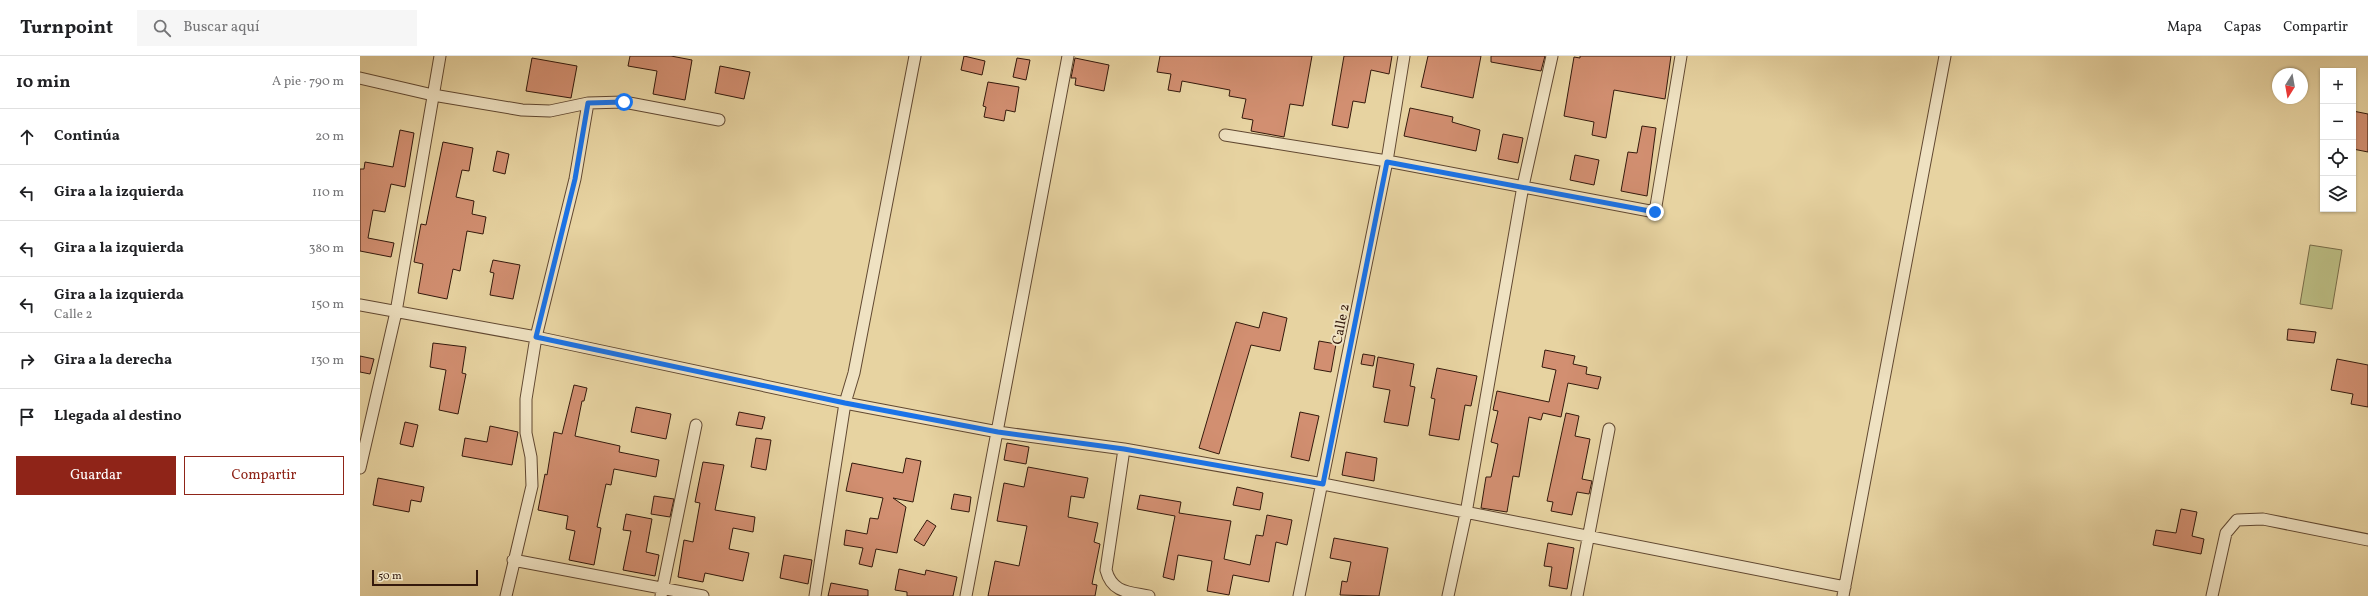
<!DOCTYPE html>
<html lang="es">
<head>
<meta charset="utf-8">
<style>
  body { margin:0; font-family:Vollkorn,serif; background:#f6f6f6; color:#202124 }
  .controls { position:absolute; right:12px; top:12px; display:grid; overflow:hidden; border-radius:0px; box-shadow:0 1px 3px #0004 }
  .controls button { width:36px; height:36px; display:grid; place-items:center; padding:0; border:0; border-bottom:1px solid #e0e0e0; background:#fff; color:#202124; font:20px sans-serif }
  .compass { position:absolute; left:1912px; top:12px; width:36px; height:36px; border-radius:50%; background:#fff; box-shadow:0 1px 3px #0004; rotate:191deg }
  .scale { position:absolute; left:12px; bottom:10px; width:106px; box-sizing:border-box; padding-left:4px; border:2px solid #34190c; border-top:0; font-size:11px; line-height:14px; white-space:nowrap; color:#34190c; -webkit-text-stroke:3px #efe2c2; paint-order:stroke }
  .stop { position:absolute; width:12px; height:12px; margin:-9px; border:3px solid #1a73e8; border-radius:50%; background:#fff }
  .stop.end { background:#1a73e8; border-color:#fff; box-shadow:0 1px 4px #0008 }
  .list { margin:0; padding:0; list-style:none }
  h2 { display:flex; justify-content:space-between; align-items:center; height:52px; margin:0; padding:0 16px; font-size:17px }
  h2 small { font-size:13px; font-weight:400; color:#757577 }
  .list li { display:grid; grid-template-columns:26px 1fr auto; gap:12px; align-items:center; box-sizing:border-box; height:56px; padding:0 16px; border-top:1px solid #e0e0e0 }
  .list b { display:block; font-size:15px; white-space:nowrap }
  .list p { margin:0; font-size:13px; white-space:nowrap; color:#757577 }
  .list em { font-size:13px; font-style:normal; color:#757577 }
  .actions { display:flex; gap:8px; padding:12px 16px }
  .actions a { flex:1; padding:9px 0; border:1px solid #8f2418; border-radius:0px; text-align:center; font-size:14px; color:#8f2418 }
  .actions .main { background:#8f2418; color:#fff }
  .icon { flex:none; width:22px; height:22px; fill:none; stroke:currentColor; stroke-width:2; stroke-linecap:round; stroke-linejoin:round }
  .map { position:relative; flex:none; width:2008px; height:540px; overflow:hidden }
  header { display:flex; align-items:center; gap:24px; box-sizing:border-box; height:56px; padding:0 20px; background:#fff; border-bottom:1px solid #e0e0e0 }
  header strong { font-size:19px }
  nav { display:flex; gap:22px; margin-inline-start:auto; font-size:14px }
  .search { width:280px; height:36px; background:#f6f6f6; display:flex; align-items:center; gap:10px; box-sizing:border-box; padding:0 14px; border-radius:0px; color:#757577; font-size:15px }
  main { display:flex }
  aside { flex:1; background:#fff }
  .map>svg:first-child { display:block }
  .garden { fill:#babb81; stroke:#776a46 }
  .building { fill:#d28f71; stroke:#34190c }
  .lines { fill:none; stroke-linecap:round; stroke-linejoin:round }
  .minor-casing { stroke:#614831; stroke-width:13 }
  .minor { stroke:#efe2c2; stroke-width:11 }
  .route { stroke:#1a73e8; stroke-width:5 }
  .labels { text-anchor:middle; stroke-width:4; stroke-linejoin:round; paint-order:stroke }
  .street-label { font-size:14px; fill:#34190c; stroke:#efe2c2 }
</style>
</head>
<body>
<header>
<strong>Turnpoint</strong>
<div class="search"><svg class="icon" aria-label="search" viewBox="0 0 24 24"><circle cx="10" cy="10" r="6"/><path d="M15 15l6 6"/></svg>Buscar aquí</div>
<nav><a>Mapa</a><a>Capas</a><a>Compartir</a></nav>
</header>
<main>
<aside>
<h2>10 min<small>A pie · 790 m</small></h2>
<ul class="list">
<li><svg class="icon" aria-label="ahead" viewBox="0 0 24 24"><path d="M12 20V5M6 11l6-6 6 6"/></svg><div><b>Continúa</b></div><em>20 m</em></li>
<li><svg class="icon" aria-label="left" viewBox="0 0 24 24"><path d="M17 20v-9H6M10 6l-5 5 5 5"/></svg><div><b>Gira a la izquierda</b></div><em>110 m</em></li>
<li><svg class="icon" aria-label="left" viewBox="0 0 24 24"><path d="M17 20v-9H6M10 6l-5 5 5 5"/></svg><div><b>Gira a la izquierda</b></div><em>380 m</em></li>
<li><svg class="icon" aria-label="left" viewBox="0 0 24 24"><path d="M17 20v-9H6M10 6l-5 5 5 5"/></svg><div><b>Gira a la izquierda</b><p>Calle 2</p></div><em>150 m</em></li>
<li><svg class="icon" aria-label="right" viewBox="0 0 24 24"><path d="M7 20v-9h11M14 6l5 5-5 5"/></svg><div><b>Gira a la derecha</b></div><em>130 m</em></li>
<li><svg class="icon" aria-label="arrive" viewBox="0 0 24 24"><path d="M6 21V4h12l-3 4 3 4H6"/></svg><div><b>Llegada al destino</b></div></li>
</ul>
<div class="actions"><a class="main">Guardar</a><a>Compartir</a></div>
</aside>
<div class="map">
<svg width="2008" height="540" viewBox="0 0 2008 540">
  <rect width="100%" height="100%" fill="#e7d3a1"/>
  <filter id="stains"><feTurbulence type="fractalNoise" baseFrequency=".005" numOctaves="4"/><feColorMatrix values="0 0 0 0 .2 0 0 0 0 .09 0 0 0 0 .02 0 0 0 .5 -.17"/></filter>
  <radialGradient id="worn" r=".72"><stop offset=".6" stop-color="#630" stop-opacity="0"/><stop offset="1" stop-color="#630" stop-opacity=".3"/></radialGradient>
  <path class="garden" d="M 1950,189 L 1982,194 L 1972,253 L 1940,248 Z"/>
  <path class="building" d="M 270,0 L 311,0 L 332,4 L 325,44 L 293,38 L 297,15 L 268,10 Z
    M 604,0 L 625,5 L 622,19 L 601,14 Z
    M 800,0 L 952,0 L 943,50 L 930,48 L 924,81 L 891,75 L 893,64 L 882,62 L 886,43 L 869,40 L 870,34 L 822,25 L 820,36 L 808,34 L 811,18 L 797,16 Z
    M 984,0 L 1032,0 L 1029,18 L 1011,14 L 1005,47 L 993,45 L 988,72 L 972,69 Z
    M 1068,0 L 1121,0 L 1113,42 L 1061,31 Z
    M 1131,0 L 1185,0 L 1181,15 L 1131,6 Z
    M 1220,0 L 1311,0 L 1305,43 L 1254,34 L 1246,82 L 1232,79 L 1234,66 L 1204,60 L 1214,1 L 1220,2 Z
    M 172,2 L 217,10 L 211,42 L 166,35 Z
    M 657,2 L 670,4 L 666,24 L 653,21 Z
    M 715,2 L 749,9 L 744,35 L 715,29 L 716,22 L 711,22 Z
    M 360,10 L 390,16 L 384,43 L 355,37 Z
    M 628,26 L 659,31 L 655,56 L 646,54 L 644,65 L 624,61 L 626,51 L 623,50 Z
    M 1050,52 L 1093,61 L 1092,66 L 1120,74 L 1116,95 L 1044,80 Z
    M 1993,55 L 2008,58 L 2008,96 L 1993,93 Z
    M 1282,70 L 1296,72 L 1287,140 L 1261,135 L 1268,96 L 1277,97 Z
    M 40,74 L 54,77 L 45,131 L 31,128 L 25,156 L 13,154 L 8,182 L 34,187 L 31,201 L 0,195 L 0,113 L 4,113 L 5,106 L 33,111 Z
    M 1143,78 L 1163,82 L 1158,107 L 1138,103 Z
    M 83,86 L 113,92 L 109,115 L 102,114 L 96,141 L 114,145 L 112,158 L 126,161 L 123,178 L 107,175 L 100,215 L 93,213 L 87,243 L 58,237 L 63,208 L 54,206 L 61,168 L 66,169 Z
    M 137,95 L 149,98 L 145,118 L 133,115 Z
    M 1215,99 L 1239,104 L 1234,129 L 1210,124 Z
    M 133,204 L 160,209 L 153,243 L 130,239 L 134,217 L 130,216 Z
    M 903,256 L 927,262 L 920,295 L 891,289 L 859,398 L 839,392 L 876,266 L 899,272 Z
    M 1928,273 L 1956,276 L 1954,287 L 1927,284 Z
    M 959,285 L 976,288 L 971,316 L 954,313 Z
    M 73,287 L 106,291 L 102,317 L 106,318 L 98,358 L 79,354 L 86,314 L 70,311 Z
    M 1185,294 L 1215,300 L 1213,308 L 1227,311 L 1226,318 L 1241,321 L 1238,333 L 1208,327 L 1201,361 L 1183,357 L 1181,364 L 1169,361 L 1159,421 L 1153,420 L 1147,456 L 1121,452 L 1126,421 L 1131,421 L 1138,388 L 1131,386 L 1138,355 L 1133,354 L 1137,335 L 1189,346 L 1196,314 L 1182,311 Z
    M 1003,298 L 1015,300 L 1013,310 L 1001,308 Z
    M 0,300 L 14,303 L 10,318 L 0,316 Z
    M 1018,301 L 1054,308 L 1050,330 L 1055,331 L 1048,370 L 1024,366 L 1030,334 L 1013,331 Z
    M 1977,303 L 2008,309 L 2008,351 L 1991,348 L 1993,338 L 1971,334 Z
    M 1077,312 L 1117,320 L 1111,350 L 1105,349 L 1099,384 L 1069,379 L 1075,343 L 1071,342 Z
    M 214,329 L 227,332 L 224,345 L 222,345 L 215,380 L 260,390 L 259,396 L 299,404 L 296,421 L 254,413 L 251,429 L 246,428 L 237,471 L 241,472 L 234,509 L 209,504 L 215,475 L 206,473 L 208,460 L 178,454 L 185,418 L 187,419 L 194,376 L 202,378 Z
    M 276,351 L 311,358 L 306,383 L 271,376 Z
    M 379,356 L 405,361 L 402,373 L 376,369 Z
    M 940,356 L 959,360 L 949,405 L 931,401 Z
    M 1206,357 L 1219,360 L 1215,380 L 1230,383 L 1222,423 L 1232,425 L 1229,438 L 1217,436 L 1212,459 L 1191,455 L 1193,446 L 1187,445 Z
    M 45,366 L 58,369 L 53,391 L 40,388 Z
    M 130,370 L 158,376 L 152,409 L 102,400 L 105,382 L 127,386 Z
    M 396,382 L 411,384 L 406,414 L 391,411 Z
    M 647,387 L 669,391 L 666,408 L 644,404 Z
    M 986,396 L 1017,402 L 1014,425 L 982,419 Z
    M 546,402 L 561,405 L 553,446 L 533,442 L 546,451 L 537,497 L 516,493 L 512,511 L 499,508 L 503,492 L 484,489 L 486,474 L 507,478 L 510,462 L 518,463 L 523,442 L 486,435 L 492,407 L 543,417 Z
    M 343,406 L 364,409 L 355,454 L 395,461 L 393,476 L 373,472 L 369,493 L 389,497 L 383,525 L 345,517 L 343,526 L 318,521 L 324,484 L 333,486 L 340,447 L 335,446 Z
    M 668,411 L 728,422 L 724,442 L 711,440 L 708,461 L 738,467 L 734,486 L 740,488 L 732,528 L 737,529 L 735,540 L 628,540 L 635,505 L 659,510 L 667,470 L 637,465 L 644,427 L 664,431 Z
    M 18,422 L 64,431 L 61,446 L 51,444 L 49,456 L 13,449 Z
    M 877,431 L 903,437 L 900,454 L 873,449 Z
    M 594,438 L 611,441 L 609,456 L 591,453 Z
    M 780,439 L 821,446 L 819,457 L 871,465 L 864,503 L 890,509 L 896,479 L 903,480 L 907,459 L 932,464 L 927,489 L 916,486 L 909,526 L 873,519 L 869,539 L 847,535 L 852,505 L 818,499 L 814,524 L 803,521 L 815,460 L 777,453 Z
    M 294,440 L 314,443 L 310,461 L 291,458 Z
    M 1821,453 L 1837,456 L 1832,480 L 1844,483 L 1841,498 L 1793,489 L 1796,474 L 1816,477 Z
    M 266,458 L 292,463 L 286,496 L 299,499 L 295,520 L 263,514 L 271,475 L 263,474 Z
    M 567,464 L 576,470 L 564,490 L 554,484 Z
    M 974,482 L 1028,492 L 1019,540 L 980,539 L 982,525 L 987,526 L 991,506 L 970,502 Z
    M 1188,487 L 1214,492 L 1207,533 L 1189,530 L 1192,511 L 1184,510 Z
    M 424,499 L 452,504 L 448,528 L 420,522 Z
    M 539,513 L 565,519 L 566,514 L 597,521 L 593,540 L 547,540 L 547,536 L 535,534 Z
    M 471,527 L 508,534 L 508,540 L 468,540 Z"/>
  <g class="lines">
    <g class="minor-casing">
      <path id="minor" d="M 0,22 L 73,39 L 162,54 L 190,55 L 228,47 L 264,46 L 359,64
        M 865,79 L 1027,105 L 1295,156 L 1321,0
        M 0,249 L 176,281 L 485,347 L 638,376 L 764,393 L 963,428 L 1485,531
        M 764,393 L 746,514 C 752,537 769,536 789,540
        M 0,412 L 36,256 L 80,0
        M 153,504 L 343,540
        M 146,540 L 172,430 L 171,401 L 166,377 L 166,343 L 176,281 L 215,123 L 228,47
        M 301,540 L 336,369
        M 455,540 L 485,347 L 494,317 L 555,0
        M 606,540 L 708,0
        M 939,540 L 1027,105 L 1044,0
        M 1088,540 L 1106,457 L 1163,130 L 1192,0
        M 1217,540 L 1249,373
        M 1483,540 L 1585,0
        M 1852,540 L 1866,477 L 1877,464 L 1903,463 L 2008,484"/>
    </g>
    <use href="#minor" class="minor"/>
  </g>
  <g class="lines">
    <path class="route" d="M 264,46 L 228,47 L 215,123 L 176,281 L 485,347 L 638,376 L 764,393 L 963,428 L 1027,106 L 1295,156"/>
  </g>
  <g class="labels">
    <g class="street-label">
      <text transform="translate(980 268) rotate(-79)" y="5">Calle 2</text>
    </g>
  </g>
  <rect width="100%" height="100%" filter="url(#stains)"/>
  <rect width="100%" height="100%" fill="url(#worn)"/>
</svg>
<div class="controls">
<button>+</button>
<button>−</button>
<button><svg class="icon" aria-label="locate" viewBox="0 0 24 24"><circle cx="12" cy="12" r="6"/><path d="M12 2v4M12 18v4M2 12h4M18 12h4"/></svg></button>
<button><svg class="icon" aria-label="layers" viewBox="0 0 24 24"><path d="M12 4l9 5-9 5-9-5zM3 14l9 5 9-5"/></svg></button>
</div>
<svg class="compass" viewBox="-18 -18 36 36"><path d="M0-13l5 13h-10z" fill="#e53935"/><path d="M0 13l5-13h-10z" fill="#757577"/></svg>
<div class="scale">50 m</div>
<div class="stop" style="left:264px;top:46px"></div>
<div class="stop end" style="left:1295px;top:156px"></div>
</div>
</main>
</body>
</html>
